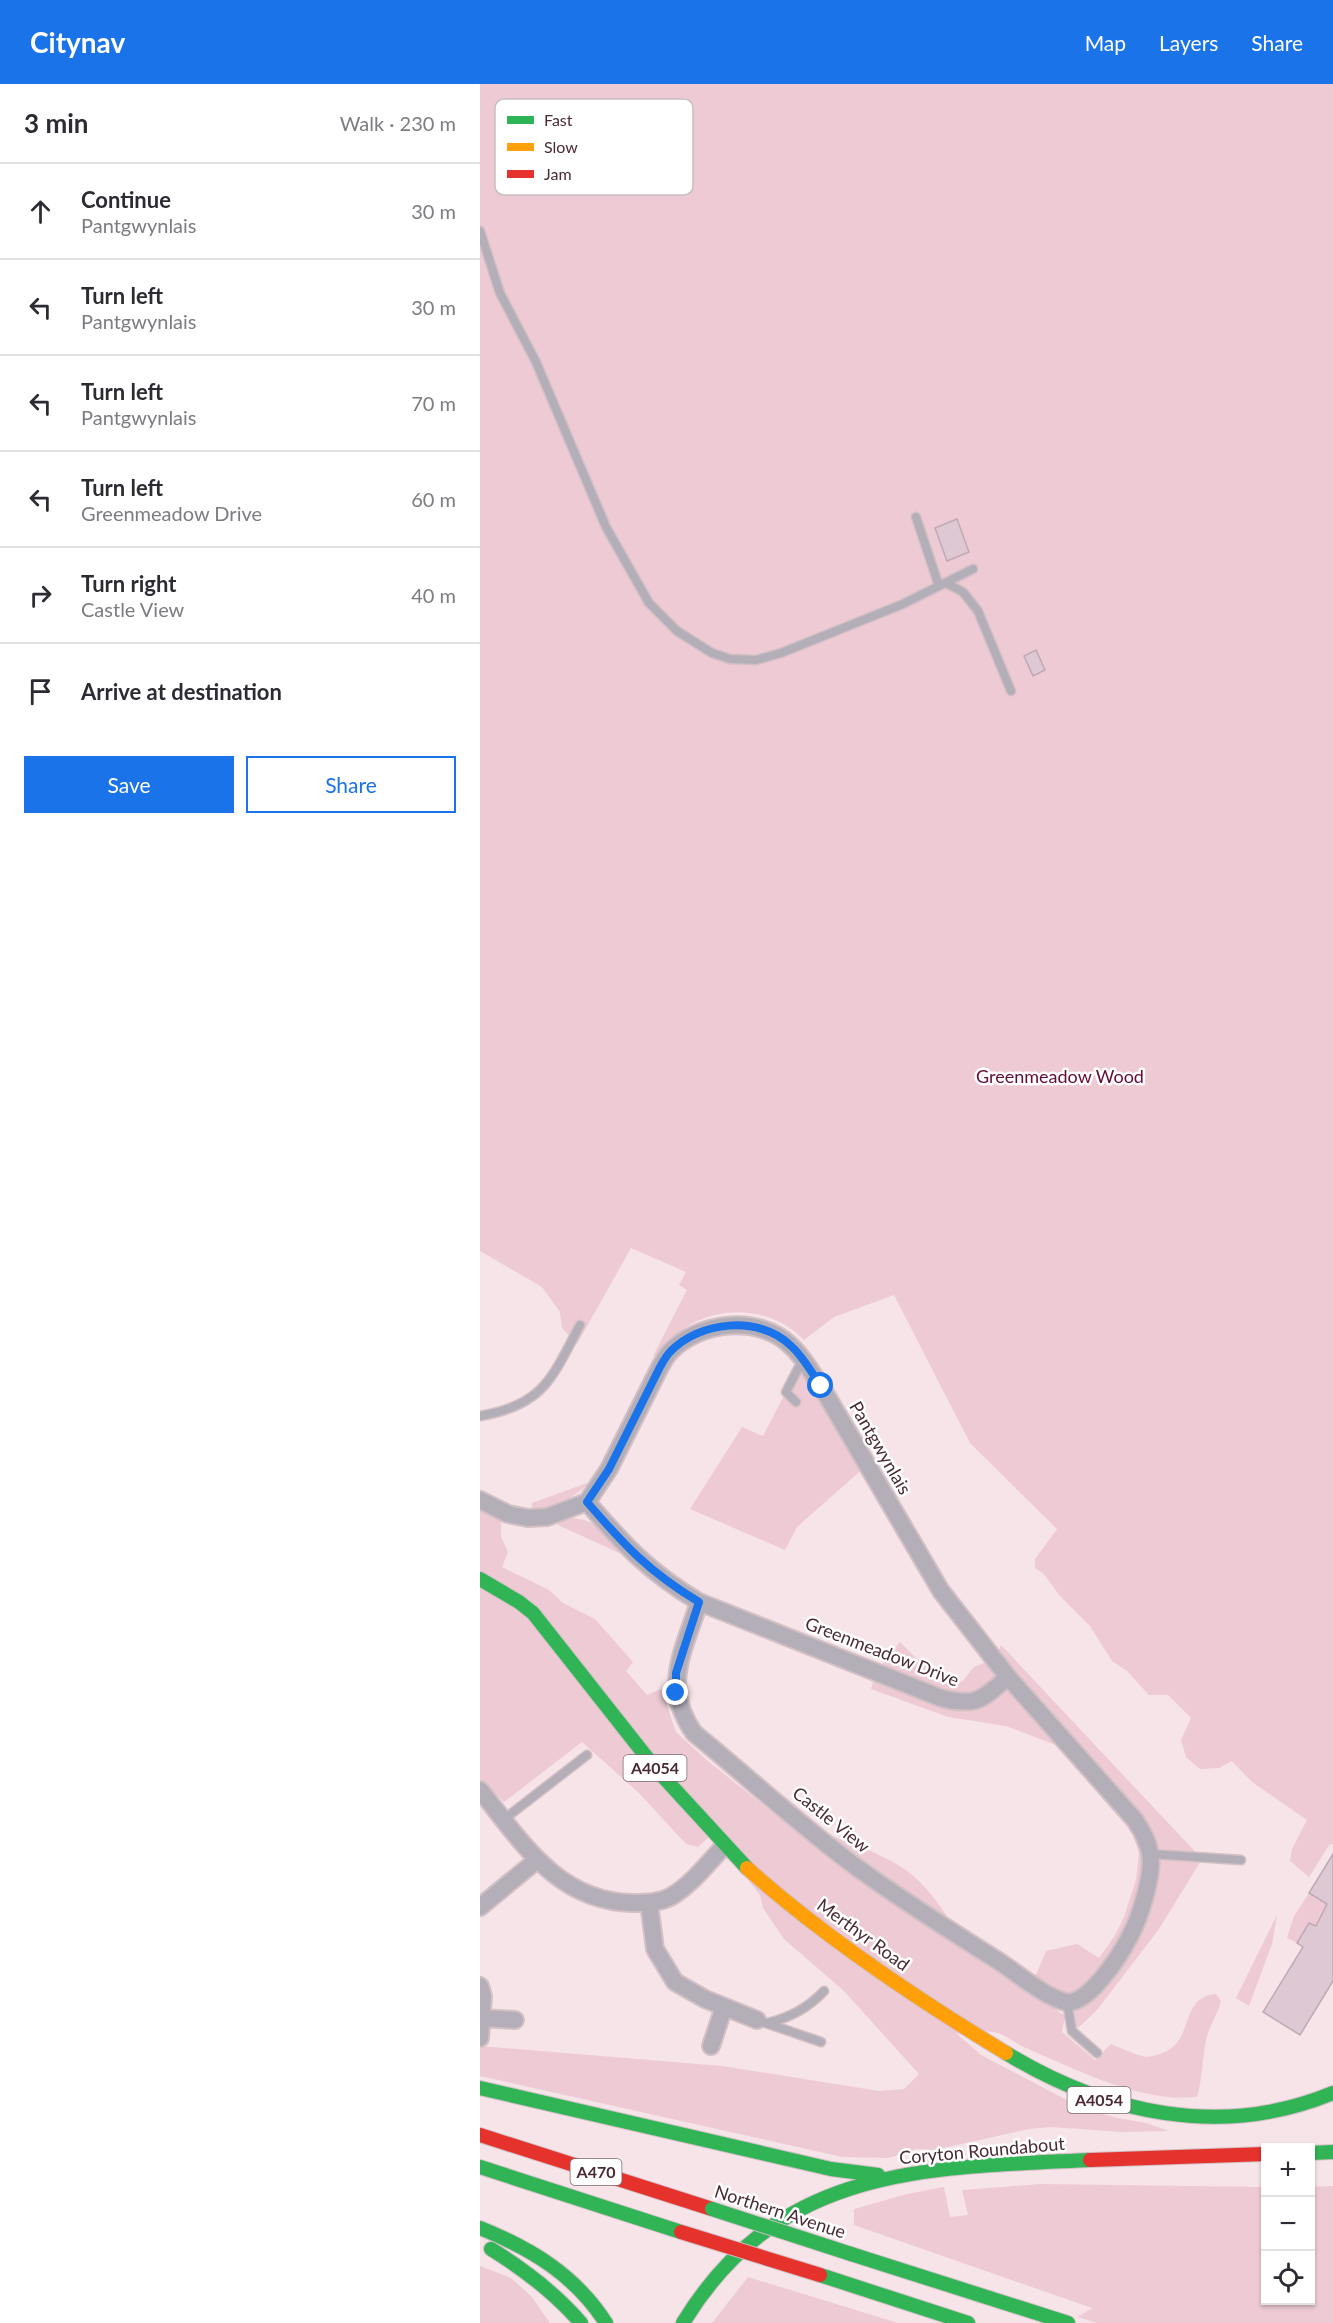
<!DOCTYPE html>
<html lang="en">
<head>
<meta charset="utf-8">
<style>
  body { margin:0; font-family:Lato,sans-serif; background:#f2f2f3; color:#2b2b33 }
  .controls { position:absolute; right:18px; bottom:18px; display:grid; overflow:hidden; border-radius:0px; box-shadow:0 2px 4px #0004 }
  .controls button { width:54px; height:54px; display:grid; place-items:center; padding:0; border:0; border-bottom:2px solid #e1e1e2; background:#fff; color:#2b2b33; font:30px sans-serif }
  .stop { position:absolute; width:18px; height:18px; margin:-14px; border:4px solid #1a73e8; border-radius:50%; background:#fff }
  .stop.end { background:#1a73e8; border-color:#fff; box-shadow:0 2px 6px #0008 }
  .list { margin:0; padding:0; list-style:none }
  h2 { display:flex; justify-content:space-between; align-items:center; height:78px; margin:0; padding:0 24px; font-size:26px }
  h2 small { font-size:20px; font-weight:400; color:#7c7c81 }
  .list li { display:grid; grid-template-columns:39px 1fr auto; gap:18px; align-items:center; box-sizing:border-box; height:96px; padding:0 24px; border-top:2px solid #e1e1e2 }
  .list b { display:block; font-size:22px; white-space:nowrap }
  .list p { margin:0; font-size:20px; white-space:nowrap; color:#7c7c81 }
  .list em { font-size:20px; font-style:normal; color:#7c7c81 }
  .actions { display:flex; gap:12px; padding:18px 24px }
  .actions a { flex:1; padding:14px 0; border:2px solid #1a73e8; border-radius:0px; text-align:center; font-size:21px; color:#1a73e8 }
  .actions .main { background:#1a73e8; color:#fff }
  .icon { flex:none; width:33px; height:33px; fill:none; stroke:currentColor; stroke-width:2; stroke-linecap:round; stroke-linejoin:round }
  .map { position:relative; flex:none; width:853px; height:2239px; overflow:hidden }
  header { display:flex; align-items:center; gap:36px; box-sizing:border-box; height:84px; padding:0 30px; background:#1a73e8; color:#fff }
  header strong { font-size:28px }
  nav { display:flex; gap:33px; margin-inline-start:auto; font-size:21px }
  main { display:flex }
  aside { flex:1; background:#fff }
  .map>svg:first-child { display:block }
  .green { fill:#edcad4 }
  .building { fill:#ddc8d3; stroke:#beaab4; stroke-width:1.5 }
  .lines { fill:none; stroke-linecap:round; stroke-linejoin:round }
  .lane-casing { stroke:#d2c0c5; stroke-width:11 }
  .street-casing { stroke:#d2c0c5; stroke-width:20 }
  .fast-casing { stroke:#d2c0c5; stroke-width:16 }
  .slow-casing { stroke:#d2c0c5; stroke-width:16 }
  .jam-casing { stroke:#d2c0c5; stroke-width:16 }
  .lane { stroke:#b4aeb8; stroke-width:8 }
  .street { stroke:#b4aeb8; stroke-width:16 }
  .fast { stroke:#30b455; stroke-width:14 }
  .slow { stroke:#ff9f0a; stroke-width:14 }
  .jam { stroke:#e5322d; stroke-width:14 }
  .fast-bridge-casing { stroke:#d2c0c5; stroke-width:16; stroke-linecap:butt }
  .jam-bridge-casing { stroke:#d2c0c5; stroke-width:16; stroke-linecap:butt }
  .fast-bridge { stroke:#30b455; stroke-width:14 }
  .jam-bridge { stroke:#e5322d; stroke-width:14 }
  .route { stroke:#1a73e8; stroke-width:8 }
  .labels { text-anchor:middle; stroke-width:5; stroke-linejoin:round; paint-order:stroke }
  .shield { fill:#fff; stroke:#806a72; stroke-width:1.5 }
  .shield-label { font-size:16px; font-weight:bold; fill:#4a2a35 }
  .park-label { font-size:18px; fill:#630b35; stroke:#fff }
  .street-label { font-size:18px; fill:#4a2a35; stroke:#fff }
  .key { fill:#fff; stroke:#c9bfc2; stroke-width:1.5 }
  .key-label { font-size:16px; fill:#4a2a35 }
</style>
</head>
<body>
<header>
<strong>Citynav</strong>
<nav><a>Map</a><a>Layers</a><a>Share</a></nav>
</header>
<main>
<aside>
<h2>3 min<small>Walk · 230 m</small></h2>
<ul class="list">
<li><svg class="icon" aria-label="ahead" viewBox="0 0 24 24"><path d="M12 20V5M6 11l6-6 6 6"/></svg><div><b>Continue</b><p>Pantgwynlais</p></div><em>30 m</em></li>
<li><svg class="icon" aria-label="left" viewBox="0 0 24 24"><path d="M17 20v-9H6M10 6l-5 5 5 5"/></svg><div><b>Turn left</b><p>Pantgwynlais</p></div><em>30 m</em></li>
<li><svg class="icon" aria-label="left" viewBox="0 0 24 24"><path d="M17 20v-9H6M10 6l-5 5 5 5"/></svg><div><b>Turn left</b><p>Pantgwynlais</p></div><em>70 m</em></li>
<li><svg class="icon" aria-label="left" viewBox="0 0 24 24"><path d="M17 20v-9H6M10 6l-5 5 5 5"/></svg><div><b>Turn left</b><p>Greenmeadow Drive</p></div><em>60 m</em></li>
<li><svg class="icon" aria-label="right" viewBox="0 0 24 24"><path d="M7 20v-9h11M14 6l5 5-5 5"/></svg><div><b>Turn right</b><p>Castle View</p></div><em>40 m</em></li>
<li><svg class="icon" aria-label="arrive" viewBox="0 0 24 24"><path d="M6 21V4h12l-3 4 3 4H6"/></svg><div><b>Arrive at destination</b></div></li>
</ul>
<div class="actions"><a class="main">Save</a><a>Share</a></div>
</aside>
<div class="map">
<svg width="853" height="2239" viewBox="0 0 853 2239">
  <rect width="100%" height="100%" fill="#f6e4e8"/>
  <path class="green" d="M 0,0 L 853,0 L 853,1760 L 849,1761 L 829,1793 L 810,1777 L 812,1765 L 827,1736 L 772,1698 L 752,1677 L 739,1684 L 720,1685 L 706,1673 L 701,1656 L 711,1634 L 688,1611 L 669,1611 L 647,1587 L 632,1577 L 610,1542 L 579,1511 L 564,1490 L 555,1484 L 555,1475 L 577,1445 L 490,1359 L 414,1211 L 354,1233 L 324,1256 C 296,1227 252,1220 215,1238 C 199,1246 184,1262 172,1274 L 207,1206 L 199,1201 L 206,1188 L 151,1164 L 97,1260 L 82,1244 L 80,1228 L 62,1203 L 0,1167 Z
    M 323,1275 L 387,1381 L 317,1443 L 305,1466 L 210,1425 L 262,1343 L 283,1352 Z
    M 110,1398 C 93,1414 76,1425 52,1425 L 52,1419 Z
    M 0,1425 L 21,1435 L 21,1453 L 28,1468 L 22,1483 L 69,1506 L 83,1519 L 115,1535 L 153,1578 L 146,1587 L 167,1611 L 181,1605 L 196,1648 L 229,1678 L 382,1799 L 544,1903 L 585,1932 L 582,1948 L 615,1976 L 631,1960 C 641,1964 655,1971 666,1973 C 670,1973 676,1971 680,1970 C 717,1958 697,1914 736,1910 L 741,1917 C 738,1929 731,1940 727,1952 C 722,1972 723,1993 717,2013 C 661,2019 597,1986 546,1964 C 536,1960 524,1949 513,1948 C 502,1946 488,1948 476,1949 L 501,1971 L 604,2025 L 638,2034 L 666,2039 L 689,2047 L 642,2048 L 572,2043 L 549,2045 L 454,2066 L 436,2065 L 409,2074 L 362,2073 L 0,1992 L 0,1962 L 242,1982 L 399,2007 L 424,2005 L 439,1990 L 364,1907 L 304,1855 L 283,1824 L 280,1811 L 233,1749 L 218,1763 L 206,1760 L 159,1709 L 102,1658 L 24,1718 L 0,1695 Z
    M 82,1434 C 119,1433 123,1448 146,1472 L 78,1441 Z
    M 420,1558 L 439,1577 L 482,1598 L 494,1583 L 516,1574 L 521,1561 L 722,1775 L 679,1845 L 617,1926 L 598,1944 L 569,1910 L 543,1893 L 556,1891 L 566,1867 L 597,1860 L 619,1874 L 634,1853 L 644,1833 L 656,1796 L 659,1769 L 652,1748 L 578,1662 L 526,1642 L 468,1633 L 391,1605 L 396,1588 Z
    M 349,1751 C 379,1762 417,1775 440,1798 C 454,1812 465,1830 477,1846 L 380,1778 Z
    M 829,1809 L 847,1820 L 836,1842 L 829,1839 L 817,1859 L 807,1854 L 814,1832 Z
    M 797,1831 L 792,1860 L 769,1922 L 756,1914 Z
    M 561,2100 L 785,2103 L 786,2216 L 830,2216 L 831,2103 L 853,2102 L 853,2239 L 617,2239 L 598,2233 L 612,2224 L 374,2141 L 374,2125 L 427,2110 L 464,2103 L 470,2133 L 488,2131 L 482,2106 Z
    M 0,2182 L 31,2194 L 51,2212 L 70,2239 L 0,2239 Z
    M 268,2193 L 418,2239 L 232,2239 Z"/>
  <path class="building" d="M 477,435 L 489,468 L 467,477 L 455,444 Z
    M 556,566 L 565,586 L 553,592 L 544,572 Z
    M 853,1770 L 853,1897 L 820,1951 L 783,1928 L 823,1863 L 817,1859 L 829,1839 L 836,1842 L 847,1820 L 829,1809 Z"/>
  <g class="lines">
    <g class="lane-casing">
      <path id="lane" d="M 0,147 L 20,209 L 56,278 L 126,443 L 169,519 L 197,547 L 232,569 L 250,575 L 276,576 L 301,569 L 423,520 L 493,485
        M 436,433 L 459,502
        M 466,499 L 483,508 L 498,527 L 531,607
        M 316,1318 L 306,1308 L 323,1275
        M 0,1332 C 64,1321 72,1294 100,1241
        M 23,1736 L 107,1671
        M 671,1770 L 761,1776
        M 587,1918 L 592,1947 L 617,1969
        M 277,1936 L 341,1958
        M 287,1939 C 310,1934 328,1924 344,1907"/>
    </g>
    <g class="street-casing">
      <path id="street" d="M 0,1416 L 28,1430 L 48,1434 L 67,1433 L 107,1418 L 129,1385 L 180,1283 C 183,1278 186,1272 190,1268 C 219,1237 279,1231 310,1261 C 323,1272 331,1288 341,1302 L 461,1507 L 528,1593
        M 107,1418 C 145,1462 169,1488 219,1518 L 461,1614 C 497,1623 501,1616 528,1593 L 655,1736 C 662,1747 668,1757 670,1769 C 674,1789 660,1834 650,1852 C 641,1870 608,1922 586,1918 C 565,1913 538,1890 520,1878 C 472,1848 425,1818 379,1785 C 322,1743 269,1694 214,1649 C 181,1602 204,1567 219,1518
        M 0,1706 C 42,1758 77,1817 152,1819 C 165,1819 180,1819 192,1812 C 212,1800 228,1779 244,1762
        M 169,1819 L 175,1865 L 195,1898 L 225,1915 L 277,1936
        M 0,1823 L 57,1776
        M 0,1902 L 3,1912 L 0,1954
        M 1,1934 L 35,1936
        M 231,1962 L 244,1923"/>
    </g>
    <g class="fast-casing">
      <path id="fast" d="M 0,1495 L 39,1518 L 53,1529 L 176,1685 L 267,1784
        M 526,1969 C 626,2030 742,2055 853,2009
        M 0,2004 L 351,2085 L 398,2091
        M 830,2069 L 853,2068
        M 0,2083 L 201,2148
        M 0,2144 C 52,2165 95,2191 126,2239
        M 11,2165 C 45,2186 75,2209 101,2239
        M 371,2170 L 588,2239
        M 340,2191 L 488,2239
        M 203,2239 C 299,2081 446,2084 610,2076"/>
    </g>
    <g class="slow-casing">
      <path id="slow" d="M 267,1784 C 345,1854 437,1915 526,1969"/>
    </g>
    <g class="jam-casing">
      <path id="jam" d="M 0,2051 L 232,2125
        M 610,2076 L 786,2070"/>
    </g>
    <use href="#lane" class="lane"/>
    <use href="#street" class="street"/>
    <use href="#fast" class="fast"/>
    <use href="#slow" class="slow"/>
    <use href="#jam" class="jam"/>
    <g class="fast-bridge-casing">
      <path id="fast-bridge" d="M 232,2125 L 371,2170"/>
    </g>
    <g class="jam-bridge-casing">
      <path id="jam-bridge" d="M 201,2148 L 340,2191"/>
    </g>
    <use href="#fast-bridge" class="fast-bridge"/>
    <use href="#jam-bridge" class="jam-bridge"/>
  </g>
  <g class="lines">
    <path class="route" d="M 196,1609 L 196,1589 L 219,1518 C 169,1488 145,1462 107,1418 L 129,1385 L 180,1283 C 183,1278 186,1272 190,1268 C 219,1237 279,1231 310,1261 C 323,1272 331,1288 341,1302"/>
  </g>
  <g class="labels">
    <g class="shield">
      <rect x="143.5" y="1671" width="63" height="26" rx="4.5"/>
      <rect x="587.5" y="2003" width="63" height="26" rx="4.5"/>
      <rect x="90.5" y="2075" width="51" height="26" rx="4.5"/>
    </g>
    <g class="shield-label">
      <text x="175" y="1690">A4054</text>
      <text x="619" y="2022">A4054</text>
      <text x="116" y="2094">A470</text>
    </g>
    <g class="park-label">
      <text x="580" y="999">Greenmeadow Wood</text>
    </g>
    <g class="street-label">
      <text transform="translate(400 1364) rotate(60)" y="6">Pantgwynlais</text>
      <text transform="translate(402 1568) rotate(21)" y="6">Greenmeadow Drive</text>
      <text transform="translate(351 1736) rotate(39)" y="6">Castle View</text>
      <text transform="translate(383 1851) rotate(36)" y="6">Merthyr Road</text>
      <text transform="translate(502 2067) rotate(-5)" y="6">Coryton Roundabout</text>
      <text transform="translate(300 2128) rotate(18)" y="6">Northern Avenue</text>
    </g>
  </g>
  <rect x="15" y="15" width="198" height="96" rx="9" class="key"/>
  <rect x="27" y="32" width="27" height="8" fill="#30b455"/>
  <rect x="27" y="59" width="27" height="8" fill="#ff9f0a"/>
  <rect x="27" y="86" width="27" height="8" fill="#e5322d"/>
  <g class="key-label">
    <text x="64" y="42">Fast</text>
    <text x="64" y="69">Slow</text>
    <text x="64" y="96">Jam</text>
  </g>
</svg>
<div class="controls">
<button>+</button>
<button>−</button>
<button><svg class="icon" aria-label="locate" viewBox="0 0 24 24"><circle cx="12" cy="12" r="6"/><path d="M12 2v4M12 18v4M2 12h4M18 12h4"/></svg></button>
</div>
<div class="stop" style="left:341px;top:1302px"></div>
<div class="stop end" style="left:196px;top:1609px"></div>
</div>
</main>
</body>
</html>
